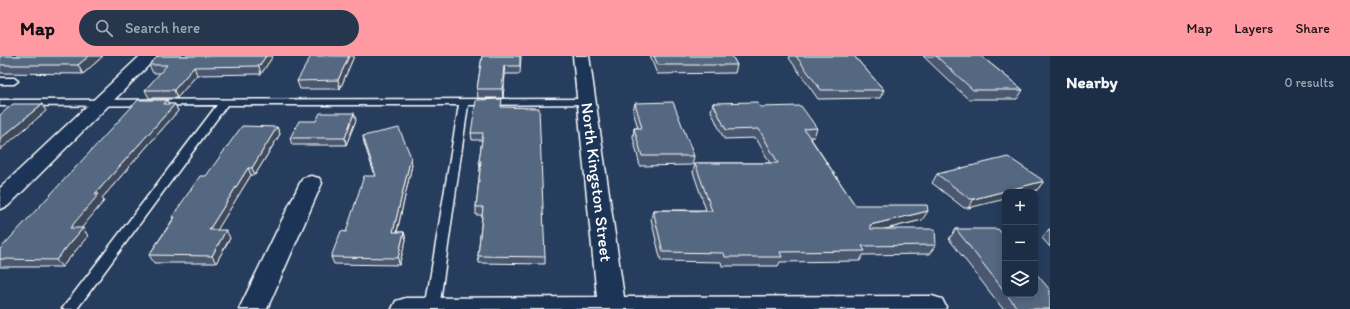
<!DOCTYPE html>
<html lang="en">
<head>
<meta charset="utf-8">
<style>
  body { margin:0; font-family:Itim,sans-serif; background:#25364d; color:#f1f3f6 }
  .controls { position:absolute; right:12px; bottom:12px; display:grid; overflow:hidden; border-radius:8px; box-shadow:0 2px 10px #0003 }
  .controls button { width:36px; height:36px; display:grid; place-items:center; padding:0; border:0; border-bottom:1px solid #3a4a5f; background:#1c2e46; color:#f1f3f6; font:20px sans-serif }
  .list { margin:0; padding:0; list-style:none }
  h2 { display:flex; justify-content:space-between; align-items:center; height:52px; margin:0; padding:0 16px; font-size:17px }
  h2 small { font-size:13px; font-weight:400; color:#a0a8b3 }
  .icon { flex:none; width:22px; height:22px; fill:none; stroke:currentColor; stroke-width:2; stroke-linecap:round; stroke-linejoin:round }
  .map { position:relative; flex:none; width:1050px; height:253px; overflow:hidden }
  header { display:flex; align-items:center; gap:24px; box-sizing:border-box; height:56px; padding:0 20px; background:#ff9aa2; color:#111 }
  header strong { font-size:19px }
  nav { display:flex; gap:22px; margin-inline-start:auto; font-size:14px }
  .search { width:280px; height:36px; background:#25364d; display:flex; align-items:center; gap:10px; box-sizing:border-box; padding:0 14px; border-radius:22px; color:#a0a8b3; font-size:15px }
  main { display:flex }
  aside { flex:1; background:#1c2e46 }
  .map>svg:first-child { display:block }
  .lines { fill:none; stroke-linecap:round; stroke-linejoin:round }
  .lane-casing { stroke:#fff; stroke-width:3 }
  .street-casing { stroke:#fff; stroke-width:3 }
  .lane { fill:#1d3557; fill-rule:evenodd }
  .street { fill:#1d3557; fill-rule:evenodd }
  .wall { fill:#49596f; stroke:#fff }
  .shaded-wall { fill:#3c485a; stroke:#fff }
  .building { fill:#556781; stroke:#fff }
  .labels { text-anchor:middle; stroke-width:3.5; stroke-linejoin:round; paint-order:stroke }
  .street-label { font-size:17px; fill:#fff; stroke:#1d3557 }
</style>
</head>
<body>
<header>
<strong>Map</strong>
<div class="search"><svg class="icon" aria-label="search" viewBox="0 0 24 24"><circle cx="10" cy="10" r="6"/><path d="M15 15l6 6"/></svg>Search here</div>
<nav><a>Map</a><a>Layers</a><a>Share</a></nav>
</header>
<main>
<div class="map">
<svg width="1050" height="253" viewBox="0 0 1050 253">
  <rect width="100%" height="100%" fill="#263d5e"/>
  <filter id="ink" filterUnits="userSpaceOnUse"><feTurbulence type="fractalNoise" baseFrequency=".025" numOctaves="2"/><feDisplacementMap in="SourceGraphic" scale="8" xChannelSelector="R" yChannelSelector="G"/><feConvolveMatrix kernelMatrix="1 2 1 2 8 2 1 2 1" color-interpolation-filters="sRGB"/></filter>
  <g filter="url(#ink)">
    <g class="lines">
      <g class="lane-casing">
        <path id="lane" d="M 0,22 L 14,22 L 18,25 L 14,28 L 0,28 Z
          M 587,43 L 590,44 L 592,46 L 590,48 L 468,49 L 439,253 L 425,253 L 459,49 L 227,49 L 77,253 L 62,253 L 217,49 L 0,50 L 0,44 Z"/>
      </g>
      <g class="street-casing">
        <path id="street" d="M 140,0 L 158,0 L 8,150 L 0,153 L 0,132 Z
          M 573,0 L 589,0 L 624,241 L 932,240 L 942,243 L 946,251 L 945,253 L 392,253 L 396,245 L 406,242 L 597,241 Z
          M 311,120 L 319,122 L 322,127 L 267,253 L 239,253 L 300,127 L 303,122 Z"/>
      </g>
      <use href="#lane" class="lane"/>
      <use href="#street" class="street"/>
    </g>
    <path class="wall" d="M 0,0 L 103,0 L 83,18 L 0,17 Z
      M 158,0 L 273,0 L 261,18 L 197,19 L 177,42 L 149,42 L 145,34 L 161,17 L 153,17 L 149,9 Z
      M 354,0 L 340,33 L 300,33 L 297,25 Z
      M 482,0 L 521,0 L 520,18 L 505,18 L 503,42 L 478,42 L 477,33 Z
      M 650,0 L 732,0 L 737,9 L 735,17 L 657,18 Z
      M 790,0 L 854,0 L 884,34 L 880,42 L 818,43 L 789,2 Z
      M 923,0 L 981,0 L 1023,34 L 1017,43 L 968,43 Z
      M 167,44 L 169,48 L 175,48 L 178,55 L 102,142 L 104,145 L 81,172 L 83,172 L 88,180 L 62,211 L 0,211 L 0,193 Z
      M 635,47 L 694,100 L 692,109 L 640,110 L 633,81 L 634,72 L 638,72 L 633,55 Z
      M 713,47 L 760,51 L 817,72 L 814,81 L 810,81 L 855,149 L 922,164 L 885,173 L 936,189 L 929,198 L 863,199 L 860,205 L 780,206 L 778,210 L 722,210 L 721,206 L 661,205 L 651,163 L 653,154 L 706,154 L 693,116 L 695,107 L 770,107 L 756,82 L 724,83 L 711,55 Z
      M 502,51 L 545,201 L 545,208 L 479,207 L 478,200 L 482,159 L 476,159 L 476,151 L 480,112 L 479,105 L 482,84 L 472,84 L 471,77 Z
      M 356,64 L 346,89 L 292,89 L 290,82 L 316,65 Z
      M 277,71 L 280,78 L 255,119 L 251,119 L 217,174 L 230,182 L 216,207 L 154,207 L 149,199 L 173,163 L 172,161 Z
      M 363,80 L 412,109 L 397,176 L 404,176 L 406,184 L 399,209 L 334,208 L 331,201 L 346,176 L 375,120 L 364,87 Z
      M 937,118 L 1044,125 L 1037,134 L 1031,136 L 1005,136 L 968,152 L 964,152 L 932,127 Z
      M 956,173 L 1005,181 L 1005,238 L 1035,238 L 1050,253 L 1003,253 L 949,183 Z
      M 1049,173 L 1050,173 L 1050,191 L 1042,182 Z"/>
    <path class="shaded-wall" d="M 89,0 L 103,0 L 83,18 L 78,9 Z
      M 266,0 L 273,0 L 261,18 L 259,10 Z
      M 349,0 L 354,0 L 340,33 L 338,24 Z
      M 504,10 L 505,18 L 503,42 L 502,33 Z
      M 194,11 L 197,19 L 177,42 L 174,34 Z
      M 167,44 L 170,51 L 164,48 Z
      M 42,48 L 46,55 L 0,94 L 0,83 Z
      M 175,48 L 178,55 L 102,142 L 104,145 L 75,180 L 70,172 L 95,138 Z
      M 354,57 L 356,64 L 346,89 L 345,82 Z
      M 277,71 L 280,78 L 255,119 L 252,112 Z
      M 411,101 L 412,109 L 395,184 L 393,176 Z
      M 248,112 L 251,119 L 213,181 L 209,174 Z
      M 1044,125 L 1037,134 L 1031,136 L 1005,136 L 1005,143 L 968,152 L 974,143 Z
      M 928,155 L 922,164 L 865,178 L 870,169 Z
      M 83,172 L 88,180 L 62,211 L 56,204 Z
      M 226,174 L 230,182 L 216,207 L 212,200 Z
      M 404,176 L 406,184 L 399,209 L 398,202 Z"/>
    <path class="building" d="M 0,0 L 89,0 L 78,9 L 0,9 Z
      M 158,0 L 266,0 L 259,10 L 194,11 L 174,34 L 145,34 L 167,9 L 149,9 Z
      M 311,0 L 349,0 L 338,24 L 297,25 Z
      M 482,0 L 520,0 L 520,10 L 504,10 L 502,33 L 477,33 Z
      M 654,0 L 732,0 L 737,9 L 658,9 Z
      M 796,0 L 854,0 L 884,34 L 821,34 Z
      M 936,0 L 981,0 L 1023,34 L 973,34 Z
      M 502,43 L 501,51 L 539,52 L 545,201 L 478,200 L 483,151 L 476,151 L 481,105 L 479,105 L 483,77 L 471,77 L 476,44 Z
      M 138,44 L 167,44 L 164,48 L 175,48 L 95,138 L 99,138 L 70,172 L 83,172 L 56,204 L 0,203 L 0,193 Z
      M 673,46 L 694,100 L 642,100 L 634,72 L 642,72 L 635,47 Z
      M 757,46 L 760,51 L 801,50 L 817,72 L 804,73 L 855,149 L 927,149 L 928,155 L 870,169 L 871,173 L 935,173 L 936,189 L 862,190 L 865,195 L 780,196 L 782,201 L 725,201 L 724,197 L 663,196 L 653,154 L 712,155 L 695,107 L 778,107 L 759,73 L 726,74 L 713,47 Z
      M 13,48 L 42,48 L 0,83 L 0,59 Z
      M 320,57 L 354,57 L 345,82 L 290,82 L 299,65 L 316,65 Z
      M 242,70 L 277,71 L 252,112 L 248,112 L 209,174 L 226,174 L 212,200 L 149,199 L 175,161 L 172,161 L 200,120 L 206,120 Z
      M 399,72 L 411,101 L 393,176 L 404,176 L 398,202 L 331,201 L 341,175 L 346,176 L 364,120 L 376,120 L 363,80 Z
      M 1008,101 L 1044,125 L 974,143 L 970,143 L 937,118 Z
      M 956,173 L 998,173 L 1005,181 L 1005,236 Z
      M 1035,216 L 1050,234 L 1050,253 L 1018,253 L 1006,238 L 1035,238 Z"/>
  </g>
  <g class="labels">
    <g class="street-label">
      <text transform="translate(597 126) rotate(83)" y="6">North Kingston Street</text>
    </g>
  </g>
</svg>
<div class="controls">
<button>+</button>
<button>−</button>
<button><svg class="icon" aria-label="layers" viewBox="0 0 24 24"><path d="M12 4l9 5-9 5-9-5zM3 14l9 5 9-5"/></svg></button>
</div>
</div>
<aside>
<h2>Nearby<small>0 results</small></h2>
<ul class="list">
</ul>
</aside>
</main>
</body>
</html>
